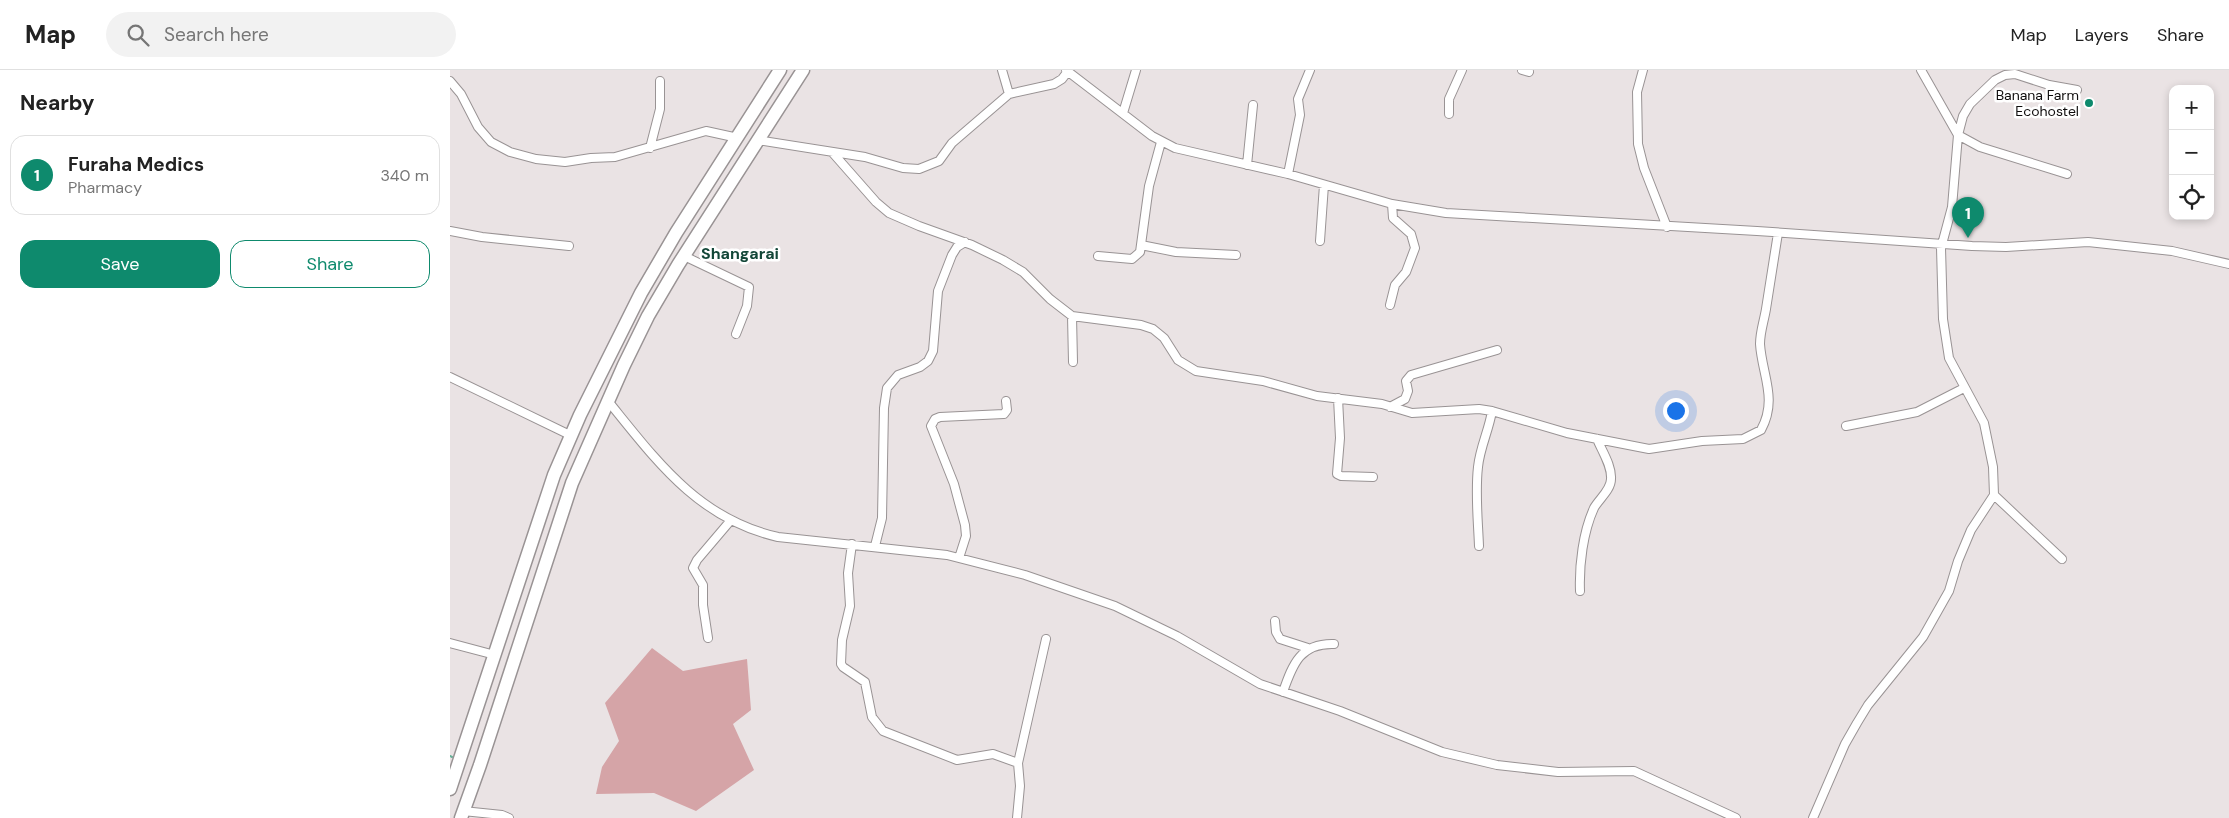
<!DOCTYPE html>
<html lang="en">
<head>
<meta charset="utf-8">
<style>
  body { margin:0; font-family:"DM Sans",sans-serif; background:#f2f2f2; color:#222 }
  .controls { position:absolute; right:15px; top:15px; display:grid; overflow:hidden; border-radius:10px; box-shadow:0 2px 8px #0003 }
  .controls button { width:45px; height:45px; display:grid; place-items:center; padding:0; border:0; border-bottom:1px solid #e0e0e0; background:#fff; color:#222; font:25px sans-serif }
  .you { position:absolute; left:1225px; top:340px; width:18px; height:18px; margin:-12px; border:4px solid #fff; border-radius:50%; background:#1a73e8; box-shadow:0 0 0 8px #1a73e833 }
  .badge { display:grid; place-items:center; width:32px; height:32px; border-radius:50%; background:#0e8a6d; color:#fff; font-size:16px; font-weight:700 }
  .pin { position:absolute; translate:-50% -41px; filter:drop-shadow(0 1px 2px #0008) }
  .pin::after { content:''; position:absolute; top:26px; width:18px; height:15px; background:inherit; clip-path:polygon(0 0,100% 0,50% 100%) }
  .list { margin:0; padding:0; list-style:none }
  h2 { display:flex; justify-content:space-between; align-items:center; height:65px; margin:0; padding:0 20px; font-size:21px }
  h2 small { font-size:16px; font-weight:400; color:#767676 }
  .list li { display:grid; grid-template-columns:32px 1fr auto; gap:15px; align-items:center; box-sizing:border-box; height:80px; margin:0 10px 10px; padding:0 10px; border:1px solid #e0e0e0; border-radius:15px }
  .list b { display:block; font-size:19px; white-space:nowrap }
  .list p { margin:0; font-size:16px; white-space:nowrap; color:#767676 }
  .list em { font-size:16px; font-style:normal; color:#767676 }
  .actions { display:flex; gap:10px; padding:15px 20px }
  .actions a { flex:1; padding:11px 0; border:1px solid #0e8a6d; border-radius:15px; text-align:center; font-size:18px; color:#0e8a6d }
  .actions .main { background:#0e8a6d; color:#fff }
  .icon { flex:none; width:28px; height:28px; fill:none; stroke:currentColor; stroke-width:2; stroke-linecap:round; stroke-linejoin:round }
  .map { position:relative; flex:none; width:1779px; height:748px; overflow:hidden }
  header { display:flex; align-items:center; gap:30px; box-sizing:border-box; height:70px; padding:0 25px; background:#fff; border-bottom:1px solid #e0e0e0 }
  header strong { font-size:24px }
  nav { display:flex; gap:28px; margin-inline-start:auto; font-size:18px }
  .search { width:350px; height:45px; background:#f2f2f2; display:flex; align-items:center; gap:12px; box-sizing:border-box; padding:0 18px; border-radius:28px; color:#767676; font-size:19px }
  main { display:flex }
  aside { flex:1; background:#fff }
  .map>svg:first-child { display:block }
  .green { fill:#d5a4a7 }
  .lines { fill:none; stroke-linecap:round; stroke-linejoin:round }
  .stream { stroke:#67b098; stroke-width:2 }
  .minor-casing { stroke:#999394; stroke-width:10 }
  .trunk-casing { stroke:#999394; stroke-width:15 }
  .minor { stroke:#fff; stroke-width:8 }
  .trunk { stroke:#fff; stroke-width:12 }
  .poi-dot { fill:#0e8a6d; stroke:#fff; stroke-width:2 }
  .labels { text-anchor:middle; stroke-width:5; stroke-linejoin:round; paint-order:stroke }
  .poi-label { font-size:14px; fill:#0f0d0d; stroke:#fff; text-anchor:end }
  .quarter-label { font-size:16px; font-weight:bold; fill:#134738; stroke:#fff }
</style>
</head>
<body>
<header>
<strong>Map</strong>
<div class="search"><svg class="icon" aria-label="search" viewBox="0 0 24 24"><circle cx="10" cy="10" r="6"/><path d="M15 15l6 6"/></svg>Search here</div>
<nav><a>Map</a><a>Layers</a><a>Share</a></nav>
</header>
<main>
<aside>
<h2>Nearby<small></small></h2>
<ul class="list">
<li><span class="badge">1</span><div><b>Furaha Medics</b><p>Pharmacy</p></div><em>340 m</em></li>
</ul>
<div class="actions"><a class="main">Save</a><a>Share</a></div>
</aside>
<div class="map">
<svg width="1779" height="748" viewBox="0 0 1779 748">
  <rect width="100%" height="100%" fill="#eae3e4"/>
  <path class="green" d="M 202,578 L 233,601 L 297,589 L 301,640 L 283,654 L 304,700 L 246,741 L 204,723 L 146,724 L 152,697 L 169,671 L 155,633 Z"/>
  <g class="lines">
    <path class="stream" d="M 0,686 L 2,687"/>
    <g class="minor-casing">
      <path id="minor" d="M 552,0 L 559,24
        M 616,0 L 702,66 L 725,78 L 838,104 L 942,134 L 996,143 L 1307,161 L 1522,176 L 1556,177 L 1638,172 L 1722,181 L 1779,194
        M 1072,0 L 1079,2
        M 1193,0 L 1187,22 L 1188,74 L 1194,98 L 1217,157
        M 1471,0 L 1508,65 L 1530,77 L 1617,104
        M 0,11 L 11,24 L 28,57 L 41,72 L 60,82 L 86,89 L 115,92 L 141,88 L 165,87 L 256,61 L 288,68
        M 673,43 L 686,0
        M 999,44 L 999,29 L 1012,0
        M 307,70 L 415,87 L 453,98 L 469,99 L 489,91 L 502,73 L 559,24 L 604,14 L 612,9 L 618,1
        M 200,78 L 210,39 L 210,11
        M 382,82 L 426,132 L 439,143 L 469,156 L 522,175 L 553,190 L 573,202 L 600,229 L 622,246 L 691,255 L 703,259 L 714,268 L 728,290 L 746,301 L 813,311 L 867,326 L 932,334 L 962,343 L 1029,339 L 1042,341 L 1117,363 L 1199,379 L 1252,371 L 1293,369 L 1311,360 C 1328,329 1312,305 1310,274 C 1310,262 1314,251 1316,239 C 1320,214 1324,189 1328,163
        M 797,95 L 803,35
        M 838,104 L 850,45 L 848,29 L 860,0
        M 0,161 L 32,167 L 119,176
        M 870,171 L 874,115
        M 691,175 L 726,182 L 786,185
        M 234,186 L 299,217 L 297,236 L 286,264
        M 648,186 L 682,189 L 690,182 L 699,116 L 711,72
        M 940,235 L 945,215 L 956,202 L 965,178 L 961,164 L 943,148 L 942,134
        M 622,246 L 623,292
        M 0,307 L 122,366
        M 888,328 L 890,368 L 887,404 L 891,406 L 923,407
        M 158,331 C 206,390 248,449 328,467 L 497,485 L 575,505 L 665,536 L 727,566 L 810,614 L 890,641 L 992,682 L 1047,695 L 1108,702 L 1184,701 L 1286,748
        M 940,337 L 955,329 L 958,321 L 956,311 L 961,305 L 1047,280
        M 1396,356 L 1467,342 L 1514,318
        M 1544,425 L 1612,489
        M 402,474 L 398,503 L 400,536 L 392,570 L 391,594 L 393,597 L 415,612 L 422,647 L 433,661 L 507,690 L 543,684 L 568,693
        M 425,476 L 432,448 L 434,338 L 437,318 L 448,305 L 470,297 L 478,291 L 483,281 L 488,221 L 502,185 L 507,177 L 515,172
        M 1029,476 C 1028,450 1025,423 1028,397 C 1030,377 1039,360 1042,341
        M 509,488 L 516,466 L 515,455 L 504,414 L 481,356 L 485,349 L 490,347 L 554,344 L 557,340 L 556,331
        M 1130,521 C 1129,495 1133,462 1144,438 C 1149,429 1161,420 1161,409 C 1162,396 1152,381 1147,369
        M 825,551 L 826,562 L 830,569 L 858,578
        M 258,568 L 253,535 L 253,515 L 243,498 L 247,490 L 281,450
        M 0,573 L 45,585
        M 833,622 C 843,593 851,573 884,574
        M 13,741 L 52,745 L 59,748
        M 567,748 L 570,716 L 568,693 L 596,569
        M 1363,748 L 1395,674 L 1407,653 L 1418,635 L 1473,567 L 1499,521 L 1508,491 L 1521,460 L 1544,425 L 1543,397 L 1534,353 L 1499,288 L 1493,249 L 1491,178 L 1502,137 L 1508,65 L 1513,46 L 1520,34 L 1545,10 L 1555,5 L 1565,4 L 1599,15 L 1627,20"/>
    </g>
    <g class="trunk-casing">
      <path id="trunk" d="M 0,719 L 104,405 L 130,345 L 191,223 L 226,163 L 330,0
        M 11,748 L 30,695 L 122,413 L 174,295 L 198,246 L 228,195 L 353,0"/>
    </g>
    <use href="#minor" class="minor"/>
    <use href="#trunk" class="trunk"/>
  </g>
  <circle class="poi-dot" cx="1639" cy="33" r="5"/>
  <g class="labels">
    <g class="poi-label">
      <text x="1629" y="30">Banana Farm<tspan x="1629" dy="16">Ecohostel</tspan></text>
    </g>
    <g class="quarter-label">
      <text x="290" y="189">Shangarai</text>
    </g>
  </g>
</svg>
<div class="controls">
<button>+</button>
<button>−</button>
<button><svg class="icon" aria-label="locate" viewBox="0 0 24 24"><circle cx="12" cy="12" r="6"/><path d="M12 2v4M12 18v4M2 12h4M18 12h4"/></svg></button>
</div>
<div class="you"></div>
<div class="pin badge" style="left:1518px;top:168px">1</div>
</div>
</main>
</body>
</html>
